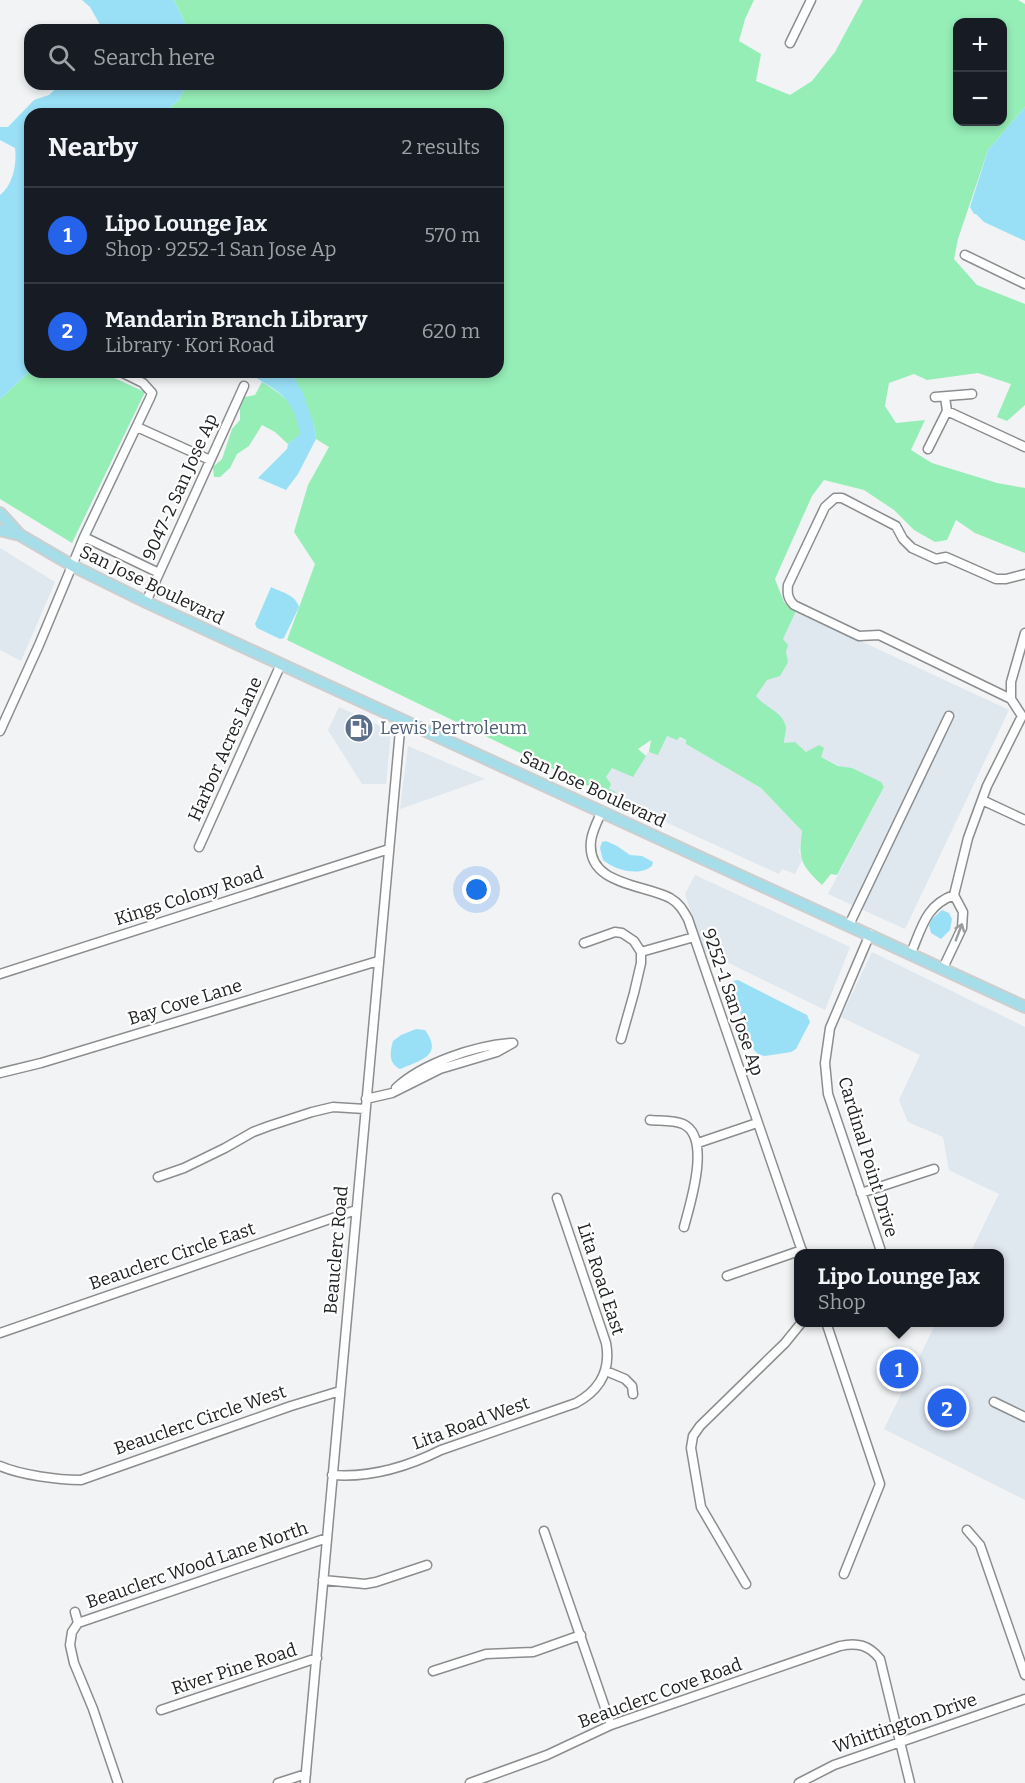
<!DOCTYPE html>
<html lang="en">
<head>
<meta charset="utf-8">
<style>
  body { margin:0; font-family:Bitter,serif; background:#20242c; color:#f1f3f6 }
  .controls { position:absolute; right:18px; top:18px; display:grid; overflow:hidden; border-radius:12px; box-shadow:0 3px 9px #0003 }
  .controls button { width:54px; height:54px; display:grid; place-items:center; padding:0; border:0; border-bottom:2px solid #363941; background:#171b24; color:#f1f3f6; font:30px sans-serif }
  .you { position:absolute; left:477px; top:890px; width:21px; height:21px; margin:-15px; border:4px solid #fff; border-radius:50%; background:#1a73e8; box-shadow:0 0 0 9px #1a73e833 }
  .badge { display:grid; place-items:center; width:39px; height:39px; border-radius:50%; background:#2563eb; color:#fff; font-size:20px; font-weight:700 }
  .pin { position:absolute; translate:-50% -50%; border:3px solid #fff; box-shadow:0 2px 6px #0006 }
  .popup { position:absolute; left:794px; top:1249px; width:210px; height:78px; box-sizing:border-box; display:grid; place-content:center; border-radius:12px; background:#171b24; filter:drop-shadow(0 2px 4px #0005); font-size:20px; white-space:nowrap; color:#9ea1a6 }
  .popup b { font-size:22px; color:#f1f3f6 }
  .popup::after { content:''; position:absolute; left:50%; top:100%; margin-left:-12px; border:12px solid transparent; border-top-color:#171b24 }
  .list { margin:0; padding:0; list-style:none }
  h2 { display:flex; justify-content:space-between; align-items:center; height:78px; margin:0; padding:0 24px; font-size:26px }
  h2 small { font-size:20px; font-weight:400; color:#9ea1a6 }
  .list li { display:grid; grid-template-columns:39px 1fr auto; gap:18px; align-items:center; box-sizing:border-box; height:96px; padding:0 24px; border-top:2px solid #363941 }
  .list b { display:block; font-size:22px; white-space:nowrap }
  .list p { margin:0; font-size:20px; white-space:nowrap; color:#9ea1a6 }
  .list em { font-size:20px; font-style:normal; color:#9ea1a6 }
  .icon { flex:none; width:33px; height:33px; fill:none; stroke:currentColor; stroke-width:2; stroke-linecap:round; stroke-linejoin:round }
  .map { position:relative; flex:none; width:1025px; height:1783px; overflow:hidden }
  .search { position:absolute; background:#171b24; box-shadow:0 3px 9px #0003; left:24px; top:24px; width:480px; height:66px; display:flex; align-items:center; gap:15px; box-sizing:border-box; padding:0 21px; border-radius:18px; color:#9ea1a6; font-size:22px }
  .panel { position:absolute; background:#171b24; box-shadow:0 3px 9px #0003; left:24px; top:108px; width:480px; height:270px; border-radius:18px }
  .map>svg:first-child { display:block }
  .built { fill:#dfe7ef }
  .green { fill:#96eeb7; fill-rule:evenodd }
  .water { fill:#99e0f7 }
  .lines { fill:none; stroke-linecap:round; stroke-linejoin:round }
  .minor-casing { stroke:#8b8d8e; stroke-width:11 }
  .major-casing { stroke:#cececf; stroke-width:14 }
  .minor { stroke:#fff; stroke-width:8 }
  .major { stroke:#a5dde9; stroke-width:10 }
  .oneway { stroke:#9b9c9c }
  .labels { text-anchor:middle; stroke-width:4.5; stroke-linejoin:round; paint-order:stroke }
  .street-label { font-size:18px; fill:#212223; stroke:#fff }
  .service-label { font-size:18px; fill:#4e5e75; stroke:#fff; text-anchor:start }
</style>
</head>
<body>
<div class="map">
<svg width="1025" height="1783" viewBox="0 0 1025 1783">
  <rect width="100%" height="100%" fill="#f1f3f5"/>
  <path class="built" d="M 0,548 L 55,582 L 21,661 L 0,650 Z
    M 796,611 L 1009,710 L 905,929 L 828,894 L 884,787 L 821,757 L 784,743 L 756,696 Z
    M 339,707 L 391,731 L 386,784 L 362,784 L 328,730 Z
    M 667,735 L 686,740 L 686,744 L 761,788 L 802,831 L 799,852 L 802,860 L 795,874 L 782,869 L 779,874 L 613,798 L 616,792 L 609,789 L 606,777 L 612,767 L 646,756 L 648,752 Z
    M 408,746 L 485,779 L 400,809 Z
    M 695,875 L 850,947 L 825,1010 L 704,951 L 685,894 Z
    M 872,952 L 1025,1027 L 1025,1500 L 884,1429 L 936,1323 L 1000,1322 L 1000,1254 L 970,1253 L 999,1194 L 949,1170 L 943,1137 L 908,1122 L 899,1100 L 920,1055 L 841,1017 Z"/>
  <path class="green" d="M 174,0 L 754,0 L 745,19 L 739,41 L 761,54 L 756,81 L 790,95 L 812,81 L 835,52 L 863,0 L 1018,0 L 1025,4 L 1025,107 L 988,150 L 958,239 L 954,259 L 977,285 L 1025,304 L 1025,405 L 1007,421 L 997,417 L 1011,384 L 978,373 L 927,380 L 914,374 L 889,383 L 885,406 L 896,423 L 925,420 L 911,450 L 932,463 L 997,483 L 1025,488 L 1025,553 L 975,533 L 956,520 L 947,540 L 935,542 L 914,530 L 894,510 L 864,490 L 824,480 L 812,496 L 775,579 L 784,602 L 796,611 L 783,639 L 788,645 L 786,652 L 788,662 L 780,676 L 767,680 L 756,696 C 765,708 784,712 786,728 C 786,733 784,737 784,743 L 795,742 L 806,752 L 819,745 L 824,748 L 821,757 L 838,766 L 852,768 L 881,782 L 884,787 L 837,875 L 831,874 L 822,885 C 801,865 798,860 802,831 L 761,788 L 686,744 L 686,740 L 680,737 L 677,740 L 667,736 L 658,755 L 649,752 L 651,740 L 638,749 L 646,756 L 633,777 L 612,768 L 606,777 L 611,784 L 609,789 L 616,792 L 613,798 L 287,640 L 315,564 L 294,532 L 308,485 L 329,447 L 316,439 L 314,425 L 295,379 L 279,372 L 498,372 L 498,114 L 161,114 L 178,101 L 187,84 L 498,84 L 498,30 L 188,30 ZM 958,22 L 1002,22 L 1002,122 L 958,122 Z
    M 30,371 L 101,372 L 145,392 L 72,543 L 0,499 L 0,399 Z
    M 262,382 C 288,399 294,402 301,434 L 288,444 L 275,432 L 262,425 L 249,446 L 237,454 L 230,468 L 220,477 L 214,477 L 213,467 L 222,459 L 232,429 L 240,420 L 240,408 L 245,397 L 255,395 Z"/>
  <path class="water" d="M 82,0 L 174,0 L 188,30 L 103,30 L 90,7 Z
    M 61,84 L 187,84 L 178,101 L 161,114 L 30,114 L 30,371 L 0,399 L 0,195 C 13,185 17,164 15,148 L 0,140 L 0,127 L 8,127 L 34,100 L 49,95 Z
    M 1025,107 L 1025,241 L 984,222 L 976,214 L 974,214 L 970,207 L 988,150 Z
    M 247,372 L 279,372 L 295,379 L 303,393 L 314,425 L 316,439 L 298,474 L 286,490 L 258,478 L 287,449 L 288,444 L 300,434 C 293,394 278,393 247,372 Z
    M 271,587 C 281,592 296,595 299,607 L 284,638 L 280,639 L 257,628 L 255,624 Z
    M 606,841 L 617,846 L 630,855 L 642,856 L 653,862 L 652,866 C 639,877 615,870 603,860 L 600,848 L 602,842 Z
    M 942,910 L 949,913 L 952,919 L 950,930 L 941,939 L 931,933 L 929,925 L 932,919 Z
    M 738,980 L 807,1015 L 810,1022 L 796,1049 L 791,1052 L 765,1056 L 759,1055 L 754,1050 L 731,988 L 733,981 Z
    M 416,1029 L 425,1030 C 444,1056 420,1060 400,1069 C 388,1063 390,1052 393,1041 L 401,1035 Z"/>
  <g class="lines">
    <g class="minor-casing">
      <path id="minor" d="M 790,43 L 811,0
        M 965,255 L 1025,284
        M 935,397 L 972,394
        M 947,411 L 1025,447
        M 137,427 L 210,460
        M 928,449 L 947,411 L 945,397
        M 84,537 L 159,573
        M 146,602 L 244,386
        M 1011,699 L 879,635 L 859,636 L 794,605 C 788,599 787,594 788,585 L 825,507 L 835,498 L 842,498 L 896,526 L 903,539 L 912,548 L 936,559 L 946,557 L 996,579 L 1006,579 L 1025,574
        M 0,731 L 39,645 L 84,537 L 150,398 L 152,393 L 143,383 L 121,372
        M 982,800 L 1025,820
        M 602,811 C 598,820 592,831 591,841 C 586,885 643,884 670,898 C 679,903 683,910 688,919 L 803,1254
        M 199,847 L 281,664
        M 849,925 L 949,716
        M 870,934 L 830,1028 L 825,1063 L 828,1094 L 882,1254
        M 584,943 L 615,932 L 622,933 L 634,941 L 641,952 L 641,963 L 634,993 L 621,1039
        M 641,952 L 694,937
        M 911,953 C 922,927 926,905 954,895
        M 943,968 L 962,928 L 963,912 L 954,895 L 968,838 L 987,786 L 1022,716 L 1011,699 L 1011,682 L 1025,633
        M 0,974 L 389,849
        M 0,1073 L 41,1063 L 378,961
        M 396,1088 C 423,1063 474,1046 511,1043
        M 366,1099 L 392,1093 L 440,1069 L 497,1052 L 513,1043
        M 650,1120 C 660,1121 674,1120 683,1124 C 712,1137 690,1204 684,1227
        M 698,1143 L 757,1123
        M 158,1177 L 184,1168 L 225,1148 L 253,1132 L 269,1126 L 312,1112 L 333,1107 L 365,1109
        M 861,1193 L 934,1169
        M 727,1276 L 802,1250
        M 826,1322 L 880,1484 L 844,1574
        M 0,1333 L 356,1210
        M 606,1371 L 625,1379 L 632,1386 L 633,1394
        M 994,1402 L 1025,1417
        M 0,1466 C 21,1475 58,1480 81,1480 L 291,1406 L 340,1391
        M 332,1475 C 371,1478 407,1467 441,1450 L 576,1403 C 600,1390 611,1370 606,1343 L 557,1198
        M 967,1530 L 980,1545 L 1025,1675
        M 544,1531 L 611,1725
        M 323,1580 L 365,1584 L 376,1582 L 427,1565
        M 746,1584 L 701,1507 L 691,1448 L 693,1436 L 700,1426 L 785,1343 L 802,1322
        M 75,1612 L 78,1623
        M 78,1623 L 327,1538
        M 78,1623 L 72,1632 L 70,1645 L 74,1663 L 93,1709 L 118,1783
        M 433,1671 L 486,1654 L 533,1652 L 581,1635
        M 161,1710 L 317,1658
        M 278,1783 L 306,1774
        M 305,1783 L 401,719
        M 470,1783 L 547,1755 L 611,1725 L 840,1646 C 857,1642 869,1645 880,1659 L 910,1783
        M 799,1783 L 834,1765 L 1025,1699"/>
    </g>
    <g class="major-casing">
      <path id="major" d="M 0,513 L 19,534
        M 0,530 L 20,535 L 73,566 L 146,602 L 1025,1007"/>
    </g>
    <use href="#minor" class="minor"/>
    <use href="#major" class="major"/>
  </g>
  <defs><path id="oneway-shaft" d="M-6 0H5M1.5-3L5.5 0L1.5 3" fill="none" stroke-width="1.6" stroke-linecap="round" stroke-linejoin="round" transform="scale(1.5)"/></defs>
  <use class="oneway" href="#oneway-shaft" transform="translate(959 932) rotate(-69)"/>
  <defs>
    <g id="fuel-disc" transform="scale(1.5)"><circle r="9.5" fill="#5c6f8a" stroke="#fff"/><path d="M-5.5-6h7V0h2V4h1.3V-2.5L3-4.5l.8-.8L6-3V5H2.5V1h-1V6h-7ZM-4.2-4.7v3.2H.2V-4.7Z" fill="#fff"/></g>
  </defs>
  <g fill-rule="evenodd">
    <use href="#fuel-disc" x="359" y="728"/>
  </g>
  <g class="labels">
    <g class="street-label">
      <text transform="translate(180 487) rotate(-66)" y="6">9047-2 San Jose Ap</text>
      <text transform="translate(152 585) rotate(26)" y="6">San Jose Boulevard</text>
      <text transform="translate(225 749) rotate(-66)" y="6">Harbor Acres Lane</text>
      <text transform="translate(593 789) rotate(25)" y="6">San Jose Boulevard</text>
      <text transform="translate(189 896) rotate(-18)" y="6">Kings Colony Road</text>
      <text transform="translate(185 1002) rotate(-17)" y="6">Bay Cove Lane</text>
      <text transform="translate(733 1002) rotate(71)" y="6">9252-1 San Jose Ap</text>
      <text transform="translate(868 1157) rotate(73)" y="6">Cardinal Point Drive</text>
      <text transform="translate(336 1250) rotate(-85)" y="6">Beauclerc Road</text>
      <text transform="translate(172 1256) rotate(-19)" y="6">Beauclerc Circle East</text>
      <text transform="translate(601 1279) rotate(72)" y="6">Lita Road East</text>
      <text transform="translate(200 1420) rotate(-19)" y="6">Beauclerc Circle West</text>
      <text transform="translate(471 1423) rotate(-20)" y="6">Lita Road West</text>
      <text transform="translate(197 1565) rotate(-19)" y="6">Beauclerc Wood Lane North</text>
      <text transform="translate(234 1669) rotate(-18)" y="6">River Pine Road</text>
      <text transform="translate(660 1693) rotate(-20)" y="6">Beauclerc Cove Road</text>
      <text transform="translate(905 1723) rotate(-19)" y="6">Whittington Drive</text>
    </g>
    <g class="service-label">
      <text x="380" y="734">Lewis Pertroleum</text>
    </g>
  </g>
</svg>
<div class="controls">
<button>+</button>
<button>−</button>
</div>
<div class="you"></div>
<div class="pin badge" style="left:899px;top:1369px">1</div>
<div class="popup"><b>Lipo Lounge Jax</b>Shop</div>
<div class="pin badge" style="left:947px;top:1408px">2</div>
<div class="search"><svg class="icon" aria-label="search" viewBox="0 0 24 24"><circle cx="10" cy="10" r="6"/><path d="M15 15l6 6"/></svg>Search here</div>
<section class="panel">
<h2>Nearby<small>2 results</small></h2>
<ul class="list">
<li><span class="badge">1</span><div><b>Lipo Lounge Jax</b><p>Shop · 9252-1 San Jose Ap</p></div><em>570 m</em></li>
<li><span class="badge">2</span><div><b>Mandarin Branch Library</b><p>Library · Kori Road</p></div><em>620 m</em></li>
</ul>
</section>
</div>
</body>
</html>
